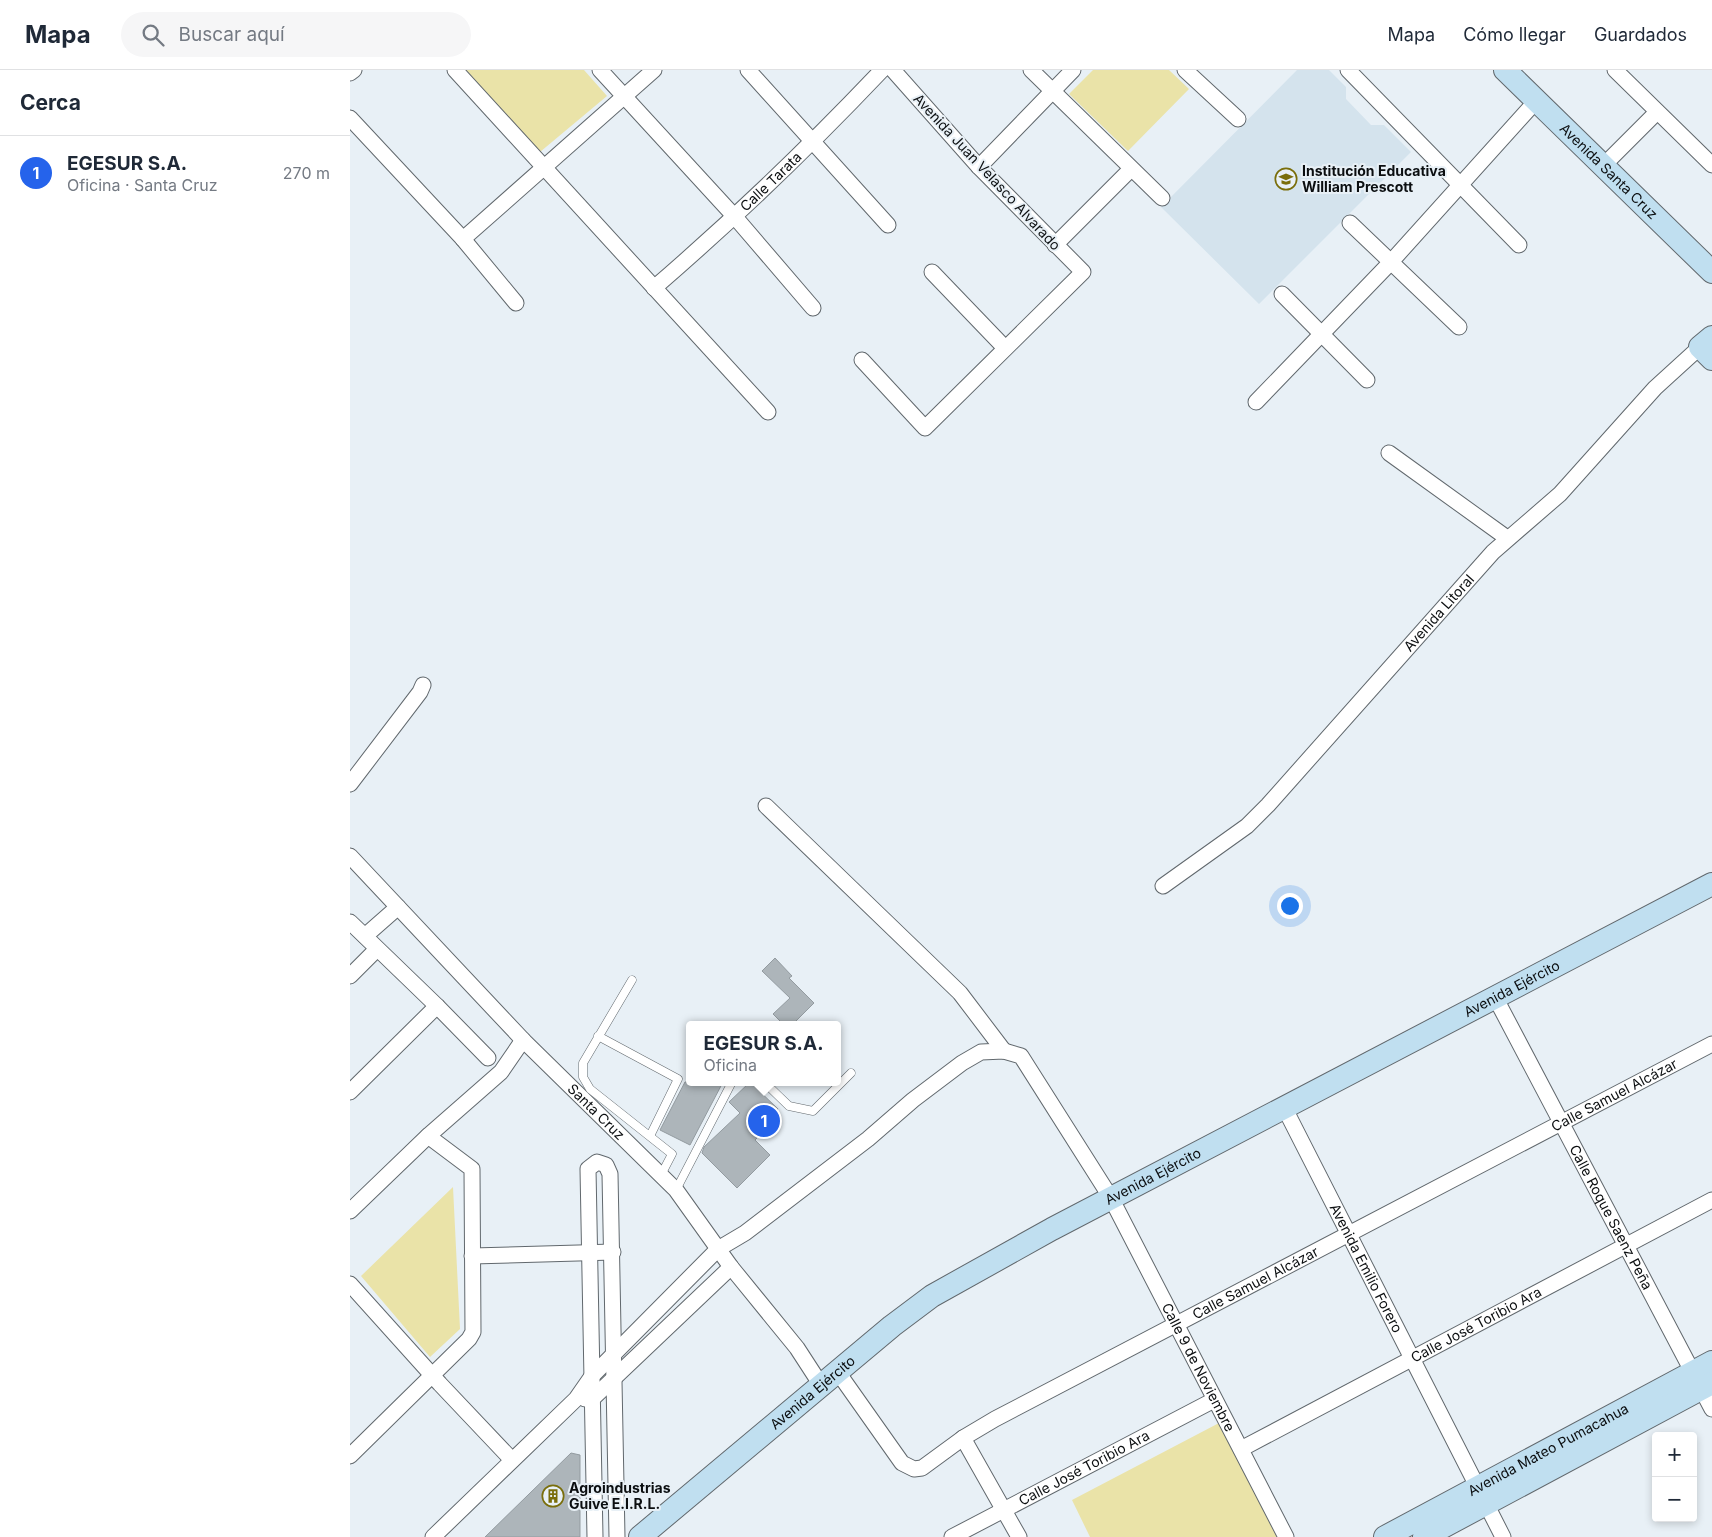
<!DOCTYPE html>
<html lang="es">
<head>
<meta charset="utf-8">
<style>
  body { margin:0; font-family:Inter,sans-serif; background:#f6f6f7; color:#1f2937 }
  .controls { position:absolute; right:15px; bottom:15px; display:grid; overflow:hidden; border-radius:5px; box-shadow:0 2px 8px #0003 }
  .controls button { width:45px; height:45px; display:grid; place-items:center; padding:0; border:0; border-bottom:1px solid #e0e1e3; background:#fff; color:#1f2937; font:25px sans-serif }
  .you { position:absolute; left:939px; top:835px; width:18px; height:18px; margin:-12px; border:4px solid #fff; border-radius:50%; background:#1a73e8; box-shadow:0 0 0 8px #1a73e833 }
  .badge { display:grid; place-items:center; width:32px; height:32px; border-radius:50%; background:#2563eb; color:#fff; font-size:16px; font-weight:700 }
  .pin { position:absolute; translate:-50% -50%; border:2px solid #fff; box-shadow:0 1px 5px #0006 }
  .popup { position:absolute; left:336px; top:951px; width:155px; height:65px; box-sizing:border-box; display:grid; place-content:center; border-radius:5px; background:#fff; filter:drop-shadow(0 1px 4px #0005); font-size:16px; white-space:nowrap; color:#747a83 }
  .popup b { font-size:19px; color:#1f2937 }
  .popup::after { content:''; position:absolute; left:50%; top:100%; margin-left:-10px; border:10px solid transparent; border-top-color:#fff }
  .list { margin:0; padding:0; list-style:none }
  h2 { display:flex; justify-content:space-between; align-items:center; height:65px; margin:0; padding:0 20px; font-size:21px }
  h2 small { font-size:16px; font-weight:400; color:#747a83 }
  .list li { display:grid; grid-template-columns:32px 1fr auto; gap:15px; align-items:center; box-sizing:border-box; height:75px; padding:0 20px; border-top:1px solid #e0e1e3 }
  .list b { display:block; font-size:19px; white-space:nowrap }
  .list p { margin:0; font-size:16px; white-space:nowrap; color:#747a83 }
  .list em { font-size:16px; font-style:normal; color:#747a83 }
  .icon { flex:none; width:28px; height:28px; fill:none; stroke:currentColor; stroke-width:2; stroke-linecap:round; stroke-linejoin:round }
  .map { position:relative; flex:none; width:1362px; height:1467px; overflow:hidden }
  header { display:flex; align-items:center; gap:30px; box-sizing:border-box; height:70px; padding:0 25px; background:#fff; border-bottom:1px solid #e0e1e3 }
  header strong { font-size:24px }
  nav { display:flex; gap:28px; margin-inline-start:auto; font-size:18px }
  .search { width:350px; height:45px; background:#f6f6f7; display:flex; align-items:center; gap:12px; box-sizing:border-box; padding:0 18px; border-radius:28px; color:#747a83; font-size:19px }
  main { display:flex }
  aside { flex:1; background:#fff }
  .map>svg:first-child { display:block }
  .built { fill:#d4e3ed }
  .green { fill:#eae3a8 }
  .building { fill:#adb5ba; stroke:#939ba0 }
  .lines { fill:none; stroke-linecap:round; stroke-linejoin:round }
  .lane-casing { stroke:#61686d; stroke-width:9 }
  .street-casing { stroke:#61686d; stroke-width:17 }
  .secondary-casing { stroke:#61686d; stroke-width:24 }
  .lane { stroke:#fff; stroke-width:8 }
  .street { stroke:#fff; stroke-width:15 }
  .secondary { stroke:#c0dff0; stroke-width:22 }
  .labels { text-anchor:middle; stroke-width:4; stroke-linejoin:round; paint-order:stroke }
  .poi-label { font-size:14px; font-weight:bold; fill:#0b0e10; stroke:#e8f0f6; text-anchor:start }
  .street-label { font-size:14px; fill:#0b0e10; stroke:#e8f0f6 }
</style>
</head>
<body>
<header>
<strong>Mapa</strong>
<div class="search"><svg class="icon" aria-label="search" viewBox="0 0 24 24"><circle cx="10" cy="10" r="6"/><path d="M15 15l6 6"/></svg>Buscar aquí</div>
<nav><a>Mapa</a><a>Cómo llegar</a><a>Guardados</a></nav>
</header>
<main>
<aside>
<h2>Cerca<small></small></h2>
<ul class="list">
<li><span class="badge">1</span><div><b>EGESUR S.A.</b><p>Oficina · Santa Cruz</p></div><em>270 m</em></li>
</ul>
</aside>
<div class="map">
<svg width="1362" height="1467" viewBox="0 0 1362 1467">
  <rect width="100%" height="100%" fill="#e8f0f6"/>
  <path class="built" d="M 947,0 L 979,0 L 996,17 L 996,29 L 1021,55 L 1034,55 L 1061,82 L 909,234 L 811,137 Z"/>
  <path class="green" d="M 116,0 L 234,0 L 257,26 L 190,82 Z
    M 743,0 L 819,0 L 839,19 L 778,81 L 719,24 Z
    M 103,1117 L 110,1259 L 80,1287 L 11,1206 Z
    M 869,1353 L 927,1467 L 740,1467 L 722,1430 Z"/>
  <path class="building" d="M 425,888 L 442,906 L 439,908 L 464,933 L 442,955 L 434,955 L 423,944 L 440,928 L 412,901 Z
    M 335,1012 L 373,1012 L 340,1075 L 310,1060 Z
    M 400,1012 L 428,1039 L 409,1058 L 413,1062 L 405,1070 L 420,1085 L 387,1118 L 352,1083 L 354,1077 L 390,1043 L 379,1032 Z
    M 221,1383 L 230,1385 L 230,1467 L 135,1467 Z"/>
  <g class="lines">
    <g class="lane-casing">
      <path id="lane" d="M 282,910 L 233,993 L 233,1007 L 240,1019 L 322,1084 L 311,1105
        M 248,966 L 328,1009 L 300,1066
        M 414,1012 L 439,1036 L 463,1041 L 501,1003
        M 326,1120 L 382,1012"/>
    </g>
    <g class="street-casing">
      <g id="street">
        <path d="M 105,0 L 418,342"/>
        <path d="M 250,0 L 385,147 L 463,238"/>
        <path d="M 398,0 L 538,155"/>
        <path d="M 681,0 L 812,128"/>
        <path d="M 835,0 L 888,49"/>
        <path d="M 998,0 L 1169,175"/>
        <path d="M 1265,0 L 1362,95"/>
        <path d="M 0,3 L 4,0"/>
        <path d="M 0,48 L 113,169 L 166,233"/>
        <path d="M 1253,96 L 1307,42"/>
        <path d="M 629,97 L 723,0"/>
        <path d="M 1000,153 L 1109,257"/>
        <path d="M 113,169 L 304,0"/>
        <path d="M 705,175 L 781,99"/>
        <path d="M 582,202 L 655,278"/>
        <path id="s1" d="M 304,218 C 384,149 459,77 532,0"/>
        <path d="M 932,224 L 1017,310"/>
        <path d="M 512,290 L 575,358 L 733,202 L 629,97 L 543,0"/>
        <path d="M 906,332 L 1040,193 L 1186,31"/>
        <path d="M 1039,383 L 1157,468"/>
        <path d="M 0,714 L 70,622 L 73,615"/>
        <path d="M 416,736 L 610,923 L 654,981"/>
        <path id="s2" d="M 0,786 L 173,970 L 326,1120 L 381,1197 L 447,1278 L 471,1315"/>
        <path id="s3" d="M 813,816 L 897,756 L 918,735 L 1143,482 L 1210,424 L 1305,318 L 1350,277"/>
        <path d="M 0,852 L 87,936 L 138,988"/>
        <path d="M 15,866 L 48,837"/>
        <path d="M 0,906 L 27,879"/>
        <path id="s4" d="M 1145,927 L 1362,1339"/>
        <path d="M 0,1022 L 87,936"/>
        <path id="s5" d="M 934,1037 L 1153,1467"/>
        <path d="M 0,1141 L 78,1066 L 151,1002 L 173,970"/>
        <path d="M 122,1186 L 263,1182"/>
        <path d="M 0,1214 L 90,1314 L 162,1390"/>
        <path id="s6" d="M 487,1301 L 552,1393 L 564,1399 L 572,1398 L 613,1368 L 645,1349 L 1362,974"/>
        <path d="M 235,1329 L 242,1329 L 381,1197"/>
        <path d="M 613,1368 L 669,1467"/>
        <path id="s7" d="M 891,1379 L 1362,1130"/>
        <path d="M 0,1386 L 119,1269 L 123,1262 L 122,1099 L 78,1066"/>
        <path id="s8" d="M 83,1467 L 226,1329 L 242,1306 L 368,1179 L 395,1163 L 518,1069 L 563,1030 L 612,993 L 631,982 L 654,981 L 671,986 L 761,1128 L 936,1467"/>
        <path d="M 245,1467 L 238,1099 L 247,1092 L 256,1095 L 260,1104 L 267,1467"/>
        <path id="s9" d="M 602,1467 L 864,1330"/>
      </g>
    </g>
    <g class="secondary-casing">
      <g id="secondary">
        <path id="s10" d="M 1155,0 L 1362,202"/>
        <path d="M 1362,267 L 1350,277 L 1362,289"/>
        <path id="s11" d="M 290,1467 L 542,1256 L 582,1226 L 702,1159 L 1362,814"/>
        <path id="s12" d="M 1035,1467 L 1362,1292"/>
        <path d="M 1074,1467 L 1362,1313"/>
      </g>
    </g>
    <use href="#lane" class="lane"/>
    <use href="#street" class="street"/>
    <use href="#secondary" class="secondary"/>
  </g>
  <defs>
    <g id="school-ring" transform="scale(1.125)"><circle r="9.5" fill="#e8f0f6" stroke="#7a6e0b" stroke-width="1.5"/><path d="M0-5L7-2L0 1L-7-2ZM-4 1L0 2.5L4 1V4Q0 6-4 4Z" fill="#7a6e0b"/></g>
    <g id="building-ring" transform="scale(1.125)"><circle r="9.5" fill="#e8f0f6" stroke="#7a6e0b" stroke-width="1.5"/><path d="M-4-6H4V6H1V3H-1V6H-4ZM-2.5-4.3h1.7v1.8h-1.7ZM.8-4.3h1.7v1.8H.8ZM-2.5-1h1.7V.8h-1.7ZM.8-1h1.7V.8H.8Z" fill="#7a6e0b"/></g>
  </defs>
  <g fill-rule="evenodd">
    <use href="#school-ring" x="936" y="109"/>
    <use href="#building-ring" x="203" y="1426"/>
  </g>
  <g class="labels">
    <g class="poi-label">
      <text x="952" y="106">Institución Educativa<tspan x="952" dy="16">William Prescott</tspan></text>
      <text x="219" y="1423">Agroindustrias<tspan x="219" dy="16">Guive E.I.R.L.</tspan></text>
    </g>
    <g class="street-label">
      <text dy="5" stroke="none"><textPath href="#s10" startOffset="145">Avenida Santa Cruz</textPath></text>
      <text transform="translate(637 102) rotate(47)" y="5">Avenida Juan Velasco Alvarado</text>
      <text dy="5" stroke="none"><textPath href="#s1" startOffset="158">Calle Tarata</textPath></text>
      <text dy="5" stroke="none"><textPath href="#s3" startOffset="390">Avenida Litoral</textPath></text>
      <text dy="5" stroke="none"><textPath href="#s11" startOffset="1035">Avenida Ejército</textPath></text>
      <text dy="5" stroke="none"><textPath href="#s6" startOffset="921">Calle Samuel Alcázar</textPath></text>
      <text dy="5" stroke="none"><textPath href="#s2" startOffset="355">Santa Cruz</textPath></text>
      <text dy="5" stroke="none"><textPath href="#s11" startOffset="630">Avenida Ejército</textPath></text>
      <text dy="5" stroke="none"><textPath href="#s4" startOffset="249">Calle Roque Saenz Peña</textPath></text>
      <text dy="5" stroke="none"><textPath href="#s5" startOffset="181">Avenida Emilio Forero</textPath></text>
      <text dy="5" stroke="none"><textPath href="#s6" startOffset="516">Calle Samuel Alcázar</textPath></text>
      <text dy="5" stroke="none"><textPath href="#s7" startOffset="266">Calle José Toribio Ara</textPath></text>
      <text dy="5" stroke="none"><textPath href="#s8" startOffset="1134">Calle 9 de Noviembre</textPath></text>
      <text dy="5" stroke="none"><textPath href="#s11" startOffset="225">Avenida Ejército</textPath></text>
      <text dy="5" stroke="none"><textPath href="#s12" startOffset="185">Avenida Mateo Pumacahua</textPath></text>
      <text dy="5" stroke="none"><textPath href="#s9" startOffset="149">Calle José Toribio Ara</textPath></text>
    </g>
  </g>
</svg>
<div class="controls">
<button>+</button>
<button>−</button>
</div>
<div class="you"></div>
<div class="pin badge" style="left:414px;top:1051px">1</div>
<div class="popup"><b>EGESUR S.A.</b>Oficina</div>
</div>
</main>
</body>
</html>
